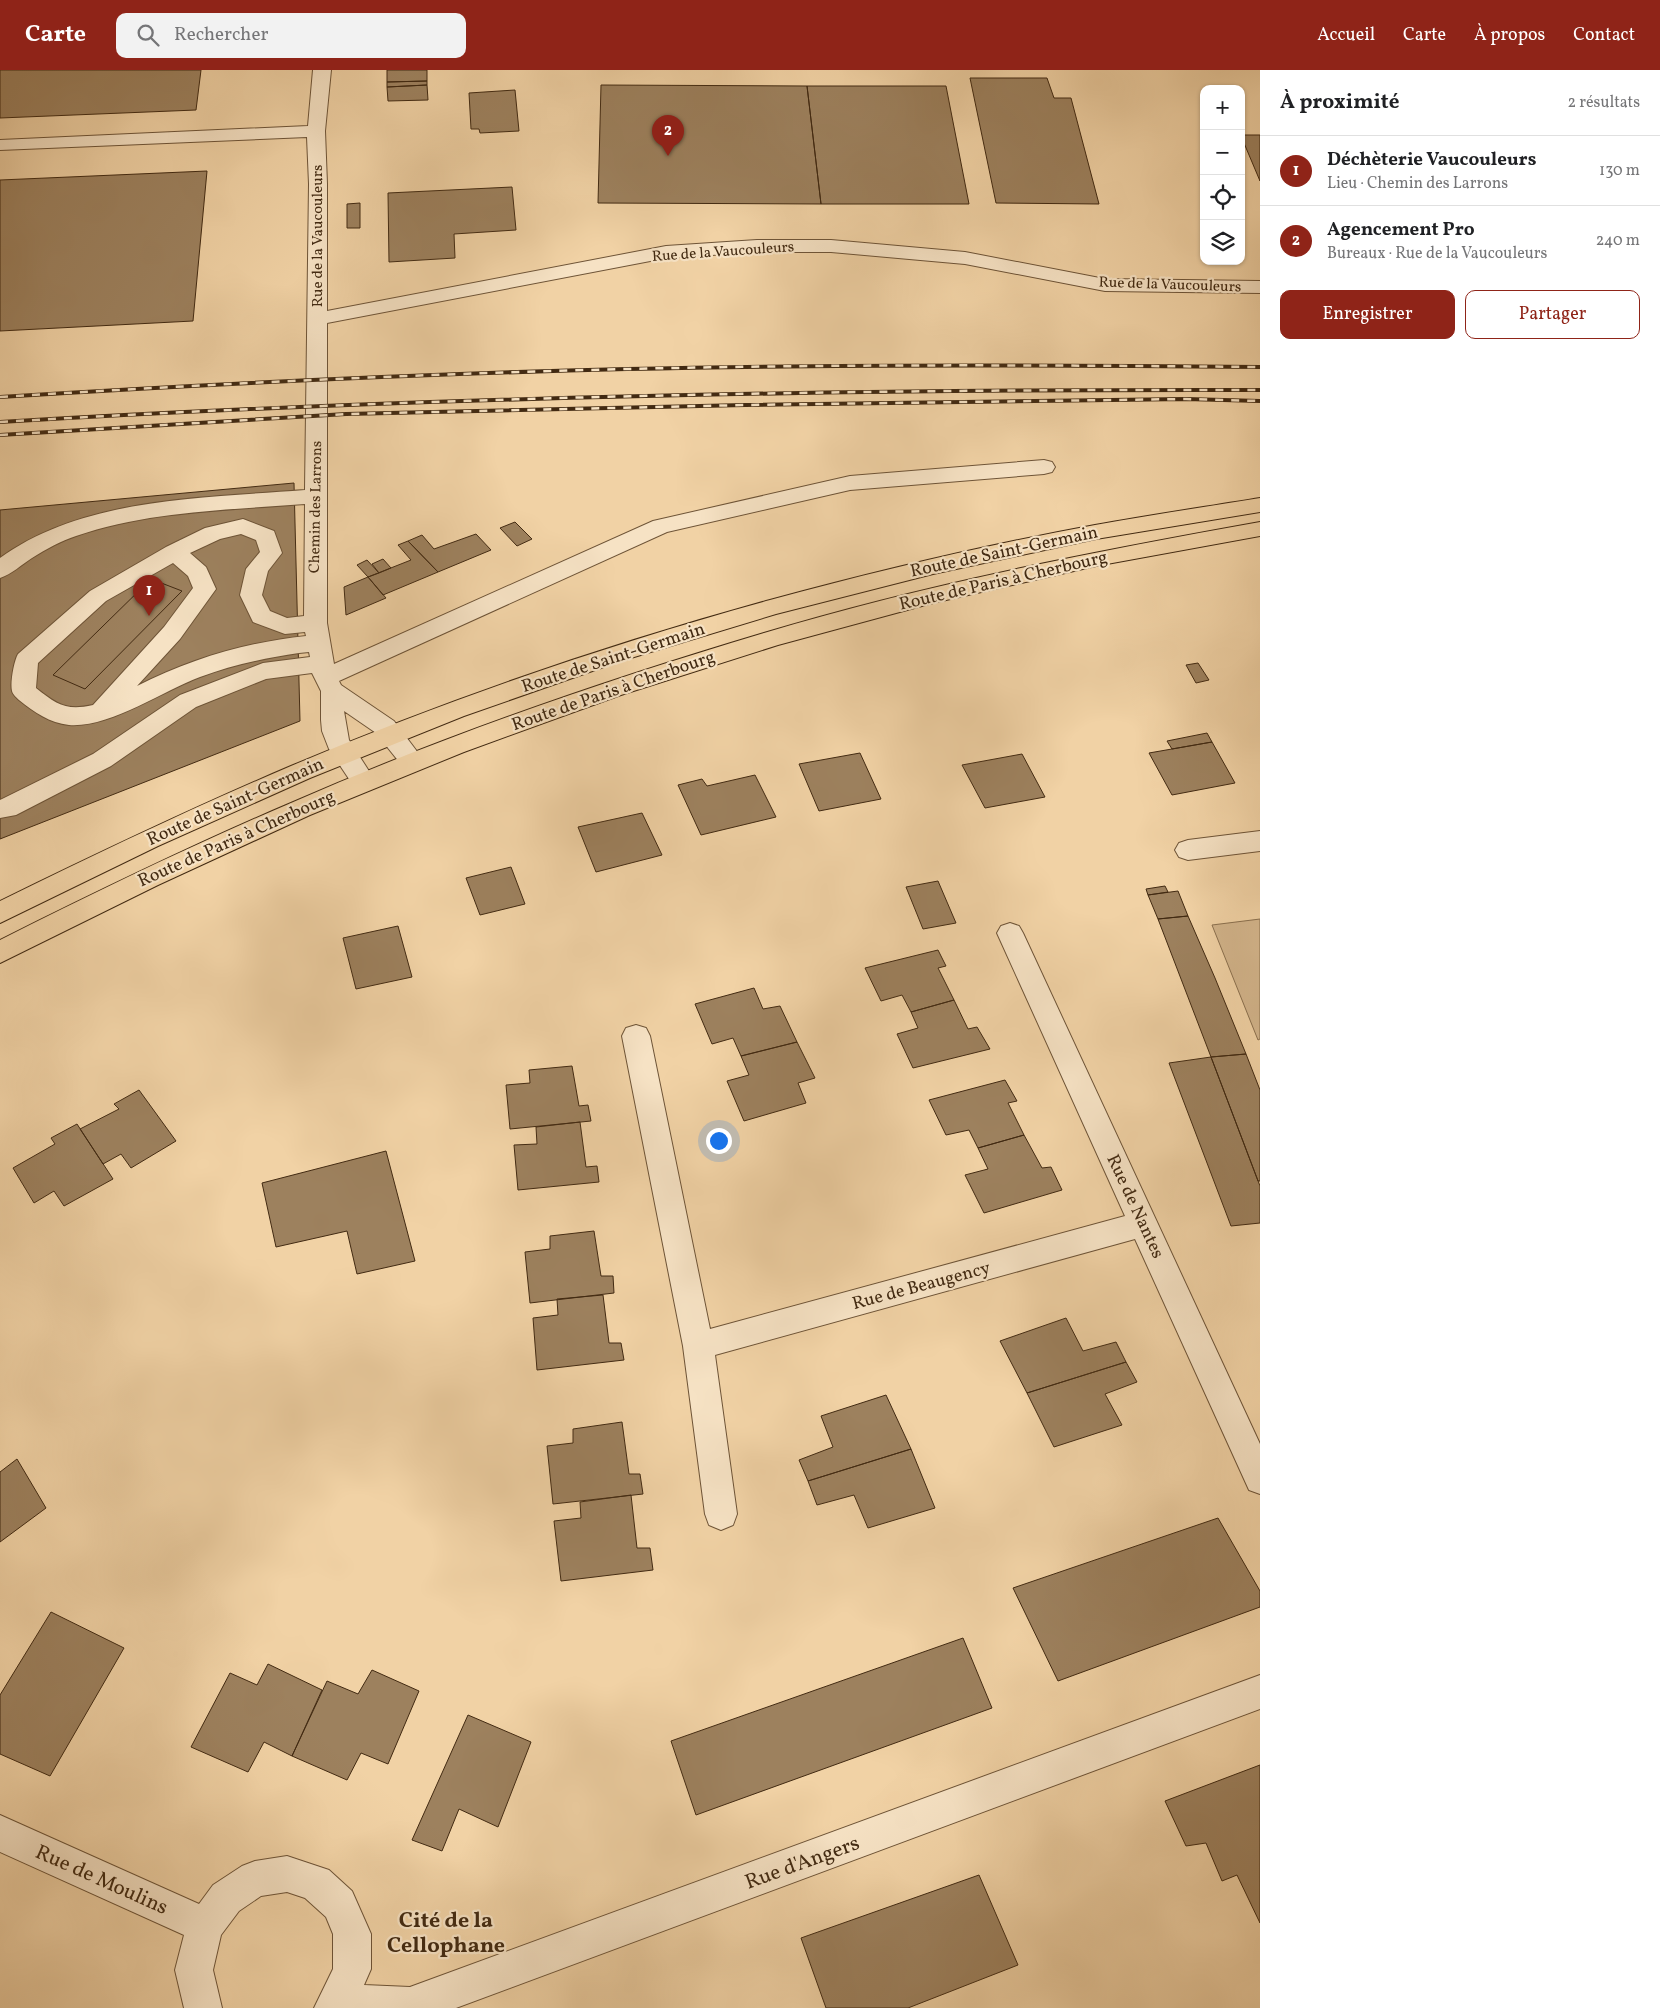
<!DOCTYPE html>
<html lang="fr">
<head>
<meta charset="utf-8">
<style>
  body { margin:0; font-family:Vollkorn,serif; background:#f2f2f2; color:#202124 }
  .controls { position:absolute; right:15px; top:15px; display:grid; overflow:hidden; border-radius:10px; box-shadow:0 1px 4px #0004 }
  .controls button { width:45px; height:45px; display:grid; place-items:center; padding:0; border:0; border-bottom:1px solid #e0e0e0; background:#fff; color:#202124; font:25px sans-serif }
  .you { position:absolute; left:718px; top:1070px; width:18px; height:18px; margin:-12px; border:4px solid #fff; border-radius:50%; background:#1a73e8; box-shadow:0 0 0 8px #1a73e833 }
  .badge { display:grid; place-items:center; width:32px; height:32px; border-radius:50%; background:#8f2418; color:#fff; font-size:16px; font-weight:700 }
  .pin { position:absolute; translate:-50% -41px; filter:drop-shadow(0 1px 2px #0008) }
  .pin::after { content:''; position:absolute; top:26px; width:18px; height:15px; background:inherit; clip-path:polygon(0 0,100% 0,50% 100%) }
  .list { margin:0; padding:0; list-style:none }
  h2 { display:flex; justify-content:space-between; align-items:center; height:65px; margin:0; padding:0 20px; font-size:21px }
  h2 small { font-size:16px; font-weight:400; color:#757577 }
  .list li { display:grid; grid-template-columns:32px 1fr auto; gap:15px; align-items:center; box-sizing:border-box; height:70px; padding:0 20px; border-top:1px solid #e0e0e0 }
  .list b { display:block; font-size:19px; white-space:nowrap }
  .list p { margin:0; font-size:16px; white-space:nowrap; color:#757577 }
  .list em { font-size:16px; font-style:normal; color:#757577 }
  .actions { display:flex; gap:10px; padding:15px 20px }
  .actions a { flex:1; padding:11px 0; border:1px solid #8f2418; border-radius:10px; text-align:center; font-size:18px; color:#8f2418 }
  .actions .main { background:#8f2418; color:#fff }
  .icon { flex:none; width:28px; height:28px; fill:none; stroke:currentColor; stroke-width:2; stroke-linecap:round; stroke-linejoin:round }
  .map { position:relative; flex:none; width:1260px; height:1938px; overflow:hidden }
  header { display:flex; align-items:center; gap:30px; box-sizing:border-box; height:70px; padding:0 25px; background:#8f2418; color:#fff }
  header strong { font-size:24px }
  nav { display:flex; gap:28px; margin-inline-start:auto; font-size:18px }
  .search { width:350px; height:45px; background:#f2f2f2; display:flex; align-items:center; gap:12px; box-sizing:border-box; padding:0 18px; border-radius:10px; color:#757577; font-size:19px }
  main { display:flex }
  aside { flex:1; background:#fff }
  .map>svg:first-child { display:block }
  .green { fill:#d3b58c; stroke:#8a704f }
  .building { fill:#9d815e; stroke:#422a12 }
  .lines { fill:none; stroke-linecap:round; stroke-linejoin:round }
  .minor-casing { stroke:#6e5437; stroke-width:2 }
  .major-casing { stroke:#422a12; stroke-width:2 }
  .minor { fill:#f6e2c4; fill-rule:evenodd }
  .major { fill:#f1d2a5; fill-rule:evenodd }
  .rail-casing { stroke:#422a12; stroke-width:4 }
  .rail { stroke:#f6e2c4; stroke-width:2.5; stroke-dasharray:8; stroke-linecap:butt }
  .labels { text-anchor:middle; stroke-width:4.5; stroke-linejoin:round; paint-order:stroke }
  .far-street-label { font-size:15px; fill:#422a12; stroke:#f6e2c4 }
  .street-label { font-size:18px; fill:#422a12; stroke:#f6e2c4 }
  .near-street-label { font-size:21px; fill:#422a12; stroke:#f6e2c4 }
  .near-neighbourhood-label { font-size:22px; font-weight:bold; fill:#422a12; stroke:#f6e2c4 }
</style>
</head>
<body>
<header>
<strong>Carte</strong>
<div class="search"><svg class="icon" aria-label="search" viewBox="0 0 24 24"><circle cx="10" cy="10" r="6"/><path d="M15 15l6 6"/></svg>Rechercher</div>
<nav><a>Accueil</a><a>Carte</a><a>À propos</a><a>Contact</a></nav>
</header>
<main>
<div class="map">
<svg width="1260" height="1938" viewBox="0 0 1260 1938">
  <rect width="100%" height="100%" fill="#f1d2a5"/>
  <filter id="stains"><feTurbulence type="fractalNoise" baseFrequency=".004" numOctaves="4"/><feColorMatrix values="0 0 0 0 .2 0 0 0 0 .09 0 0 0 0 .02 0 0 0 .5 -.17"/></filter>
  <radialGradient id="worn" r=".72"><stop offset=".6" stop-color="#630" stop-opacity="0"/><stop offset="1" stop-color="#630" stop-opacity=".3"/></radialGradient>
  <path class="green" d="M 1260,849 L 1260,969 L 1258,970 L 1212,855 Z"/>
  <path class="building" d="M 0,0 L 201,0 L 196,40 L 0,48 Z
    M 387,0 L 427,0 L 427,11 L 387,12 Z
    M 970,8 L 1047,8 L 1054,28 L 1071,28 L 1099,134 L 996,133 Z
    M 427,11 L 427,15 L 387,17 L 387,12 Z
    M 427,15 L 428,30 L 388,31 L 387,17 Z
    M 601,15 L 807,16 L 821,134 L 598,133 Z
    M 807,16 L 946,16 L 969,134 L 821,134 Z
    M 515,20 L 519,61 L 480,63 L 479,59 L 471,59 L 469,23 Z
    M 1241,65 L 1260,65 L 1260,111 L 1241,66 Z
    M 207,101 L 193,251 L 0,261 L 0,110 Z
    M 512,117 L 516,160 L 454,164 L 455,188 L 389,192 L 388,123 Z
    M 360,133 L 360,158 L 347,158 L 347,134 Z
    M 294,413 L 300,651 L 0,769 L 0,440 Z
    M 515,452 L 532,469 L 517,476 L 500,458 Z
    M 476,464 L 491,480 L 438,502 L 408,471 L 422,465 L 434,479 Z
    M 408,471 L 438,502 L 383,525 L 368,507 L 411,490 L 398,475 Z
    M 383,489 L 391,498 L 379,503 L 372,494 Z
    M 367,490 L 379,503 L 368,507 L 357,495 Z
    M 368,507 L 386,528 L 346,545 L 344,517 Z
    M 151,509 L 182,521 L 85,619 L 53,605 Z
    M 1198,593 L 1209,610 L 1196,613 L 1186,595 Z
    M 1207,663 L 1212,672 L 1172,679 L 1167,671 Z
    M 1212,672 L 1235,713 L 1172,725 L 1149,683 Z
    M 860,683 L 881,729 L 819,741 L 799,694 Z
    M 1022,684 L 1045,727 L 985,738 L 962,695 Z
    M 755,705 L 776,747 L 701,765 L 678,715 L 702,709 L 707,716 Z
    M 642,743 L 662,785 L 596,802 L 578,757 Z
    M 511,797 L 525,834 L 480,845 L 466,808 Z
    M 938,811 L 956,853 L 923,859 L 906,817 Z
    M 1165,816 L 1168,822 L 1148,825 L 1146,819 Z
    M 1178,821 L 1188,846 L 1158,849 L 1148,825 Z
    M 1188,846 L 1215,908 L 1246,984 L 1211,987 L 1158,849 Z
    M 398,856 L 412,907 L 356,919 L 343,868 Z
    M 938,880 L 946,896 L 938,898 L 954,930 L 911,942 L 902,925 L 881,931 L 865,898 Z
    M 754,918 L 763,939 L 780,936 L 797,972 L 741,986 L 733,968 L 712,974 L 695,934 Z
    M 954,930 L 968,959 L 977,957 L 990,979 L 913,998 L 897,964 L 918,958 L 911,942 Z
    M 797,972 L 815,1008 L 798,1013 L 806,1033 L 744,1051 L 727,1011 L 749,1005 L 741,986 Z
    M 1246,984 L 1260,1020 L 1260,1111 L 1258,1111 L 1211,987 Z
    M 1211,987 L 1260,1116 L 1260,1153 L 1231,1156 L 1169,993 Z
    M 572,996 L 579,1036 L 588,1035 L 591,1051 L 510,1059 L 506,1015 L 530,1013 L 529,1000 Z
    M 1005,1010 L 1017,1031 L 1008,1033 L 1024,1065 L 978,1078 L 969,1060 L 946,1065 L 929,1030 Z
    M 139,1020 L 176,1071 L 131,1098 L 121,1084 L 103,1094 L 80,1059 L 119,1039 L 114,1034 Z
    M 580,1052 L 586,1097 L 597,1096 L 599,1112 L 518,1120 L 514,1075 L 537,1074 L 536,1057 Z
    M 77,1054 L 113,1109 L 64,1136 L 54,1121 L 34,1133 L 13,1098 L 55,1074 L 51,1068 Z
    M 1024,1065 L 1042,1098 L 1051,1097 L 1062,1120 L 984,1143 L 965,1105 L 988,1099 L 978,1078 Z
    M 386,1081 L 415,1191 L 357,1204 L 347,1161 L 276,1177 L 262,1113 Z
    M 594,1161 L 601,1206 L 613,1206 L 614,1223 L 530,1233 L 525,1182 L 550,1179 L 550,1166 Z
    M 603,1225 L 609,1273 L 621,1273 L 624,1290 L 537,1300 L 533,1248 L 558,1245 L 557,1229 Z
    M 1066,1248 L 1083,1281 L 1116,1272 L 1126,1292 L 1027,1323 L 1000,1271 Z
    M 1126,1292 L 1137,1312 L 1105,1324 L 1122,1355 L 1054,1377 L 1027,1323 Z
    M 886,1325 L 911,1379 L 808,1411 L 799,1390 L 833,1377 L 821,1346 Z
    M 622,1352 L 629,1404 L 640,1404 L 643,1424 L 553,1434 L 547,1376 L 573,1373 L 573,1359 Z
    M 911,1379 L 935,1438 L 868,1458 L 854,1425 L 817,1435 L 808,1411 Z
    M 17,1389 L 46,1438 L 0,1472 L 0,1402 Z
    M 631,1425 L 637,1478 L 650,1478 L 653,1500 L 561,1511 L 554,1451 L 581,1448 L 580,1432 Z
    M 1218,1448 L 1260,1521 L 1260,1537 L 1058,1611 L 1013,1518 Z
    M 51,1542 L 124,1578 L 50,1706 L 0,1684 L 0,1625 Z
    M 963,1568 L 992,1638 L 696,1745 L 671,1671 Z
    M 268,1594 L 322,1620 L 292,1686 L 264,1672 L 248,1702 L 191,1677 L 230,1603 L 257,1615 Z
    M 372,1600 L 419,1621 L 388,1694 L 361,1683 L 347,1710 L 292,1686 L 327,1611 L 358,1624 Z
    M 468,1645 L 531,1672 L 498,1757 L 459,1739 L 442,1781 L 412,1770 Z
    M 1260,1695 L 1260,1853 L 1237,1805 L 1222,1811 L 1206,1773 L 1186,1776 L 1165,1731 Z
    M 979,1805 L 1018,1895 L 908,1938 L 826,1938 L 801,1868 Z"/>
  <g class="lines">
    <g class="minor-casing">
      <path id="minor" d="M 313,0 L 331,0 L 325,61 L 327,114 L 327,241 L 666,176 L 757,170 L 831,170 L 965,182 L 1105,209 L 1260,211 L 1260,223 L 1105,221 L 965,194 L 831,182 L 757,182 L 666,188 L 327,253 L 327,553 L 334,594 L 653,451 L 850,406 L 1044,390 L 1052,392 L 1055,397 L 1052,402 L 1044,404 L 850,420 L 667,462 L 339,611 L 341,615 L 394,651 L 425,692 L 422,698 L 413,701 L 404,698 L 376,663 L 344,641 L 349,670 L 376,712 L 373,718 L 364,721 L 355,718 L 329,679 L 322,661 L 321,650 L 321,621 L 312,603 L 266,609 L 196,637 L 111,696 L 16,745 L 0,748 L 0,730 L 93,684 L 180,625 L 263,593 L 310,587 L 309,582 L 299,583 C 265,588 232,595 200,607 C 162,621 110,658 69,655 C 50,653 34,642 19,630 C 17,628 13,625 12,621 C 10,613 14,591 18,584 L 90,521 L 166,477 L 205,458 L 243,449 L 274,461 L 282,483 L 268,501 L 262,525 L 270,541 L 287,548 L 304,546 L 305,434 C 229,440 149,441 76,466 C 61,471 46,479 32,488 C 21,495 12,504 0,508 L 0,488 C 84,427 205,428 305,420 L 309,114 L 307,67 L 0,80 L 0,70 L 308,56 ZM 241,464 L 256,470 L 260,482 L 246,499 L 240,525 L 253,552 L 285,564 L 305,562 L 306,566 C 247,572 190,589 137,616 L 180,569 L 216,519 L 206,497 L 190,483 L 220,469 ZM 173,493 L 188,506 L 193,518 L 164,557 L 93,635 C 67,641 57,635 36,618 L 38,593 L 106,531 Z
        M 1260,761 L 1260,781 L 1188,790 L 1179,787 L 1175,780 L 1179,773 L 1188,770 Z
        M 1010,853 L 1019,856 L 1023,863 L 1260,1374 L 1260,1424 L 1249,1420 L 1135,1169 L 715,1285 L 737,1444 L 733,1455 L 721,1460 L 709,1455 L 705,1444 L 683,1276 L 622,966 L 626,958 L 636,955 L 646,958 L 650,966 L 710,1259 L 1125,1146 L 997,863 L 1001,856 Z
        M 1260,1605 L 1260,1639 L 456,1938 L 314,1938 L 333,1899 L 333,1864 L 326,1847 L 305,1828 L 287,1822 L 261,1826 L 239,1841 L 221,1865 L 213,1900 L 222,1938 L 184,1938 L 175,1900 L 184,1865 L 0,1782 L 0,1745 L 199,1834 L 213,1815 L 242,1796 L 255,1791 L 287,1786 L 329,1800 L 352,1821 L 371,1864 L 371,1899 L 364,1915 L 410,1917 Z"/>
    </g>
    <g class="major-casing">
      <path id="major" d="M 1260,428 L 1260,442 L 1096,469 L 933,504 L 776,544 L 621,591 L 464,646 L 310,708 L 158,776 L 0,853 L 0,831 C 96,784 192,738 291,696 C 446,630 607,575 770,530 C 877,501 986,475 1095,455 C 1150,445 1205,437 1260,428 Z
        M 1260,452 L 1260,466 L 1096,496 L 933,533 L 778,575 L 621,625 L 464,682 L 310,745 L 158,815 L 0,893 L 0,870 C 96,822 192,775 291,733 C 444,666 603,611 764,563 C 926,514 1093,482 1260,452 Z"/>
    </g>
    <use href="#minor" class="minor"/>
    <use href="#major" class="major"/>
    <g class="rail-casing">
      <path id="rail" d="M 0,327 C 209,314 417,304 627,299 C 838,294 1049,295 1260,297
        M 0,352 C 420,327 840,319 1260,320
        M 0,365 L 346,344 L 745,335 L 1186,329 L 1260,331"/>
    </g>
    <use href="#rail" class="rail"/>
  </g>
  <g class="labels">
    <g class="far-street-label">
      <text transform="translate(317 166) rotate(-90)" y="5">Rue de la Vaucouleurs</text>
      <text transform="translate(723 181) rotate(-4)" y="5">Rue de la Vaucouleurs</text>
      <text transform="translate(1170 214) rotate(2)" y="5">Rue de la Vaucouleurs</text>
      <text transform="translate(315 437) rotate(-89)" y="5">Chemin des Larrons</text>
    </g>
    <g class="street-label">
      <text transform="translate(1004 481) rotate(-12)" y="6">Route de Saint-Germain</text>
      <text transform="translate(1003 510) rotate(-13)" y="6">Route de Paris à Cherbourg</text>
      <text transform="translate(613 587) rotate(-18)" y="6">Route de Saint-Germain</text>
      <text transform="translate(613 620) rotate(-19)" y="6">Route de Paris à Cherbourg</text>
      <text transform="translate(235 731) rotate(-24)" y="6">Route de Saint-Germain</text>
      <text transform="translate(236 768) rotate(-24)" y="6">Route de Paris à Cherbourg</text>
      <text transform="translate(1136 1136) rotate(65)" y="6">Rue de Nantes</text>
      <text transform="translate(921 1215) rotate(-15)" y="6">Rue de Beaugency</text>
    </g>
    <g class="near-street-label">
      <text transform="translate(802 1792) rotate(-20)" y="7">Rue d'Angers</text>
      <text transform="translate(102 1809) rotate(24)" y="7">Rue de Moulins</text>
    </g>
    <g class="near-neighbourhood-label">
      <text x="446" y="1857">Cité de la<tspan x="446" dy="25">Cellophane</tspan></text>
    </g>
  </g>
  <rect width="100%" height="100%" filter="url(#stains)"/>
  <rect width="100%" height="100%" fill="url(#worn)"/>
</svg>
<div class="controls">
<button>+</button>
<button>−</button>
<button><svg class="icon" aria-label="locate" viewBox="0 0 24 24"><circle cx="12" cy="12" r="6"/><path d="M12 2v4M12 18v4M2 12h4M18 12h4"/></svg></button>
<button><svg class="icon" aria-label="layers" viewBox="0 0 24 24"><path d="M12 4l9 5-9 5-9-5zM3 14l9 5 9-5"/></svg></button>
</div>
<div class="you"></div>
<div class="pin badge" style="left:149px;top:546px">1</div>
<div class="pin badge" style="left:668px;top:86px">2</div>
</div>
<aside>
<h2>À proximité<small>2 résultats</small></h2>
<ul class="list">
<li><span class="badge">1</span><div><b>Déchèterie Vaucouleurs</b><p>Lieu · Chemin des Larrons</p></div><em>130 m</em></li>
<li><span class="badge">2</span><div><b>Agencement Pro</b><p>Bureaux · Rue de la Vaucouleurs</p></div><em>240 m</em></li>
</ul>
<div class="actions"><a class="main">Enregistrer</a><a>Partager</a></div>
</aside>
</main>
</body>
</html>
